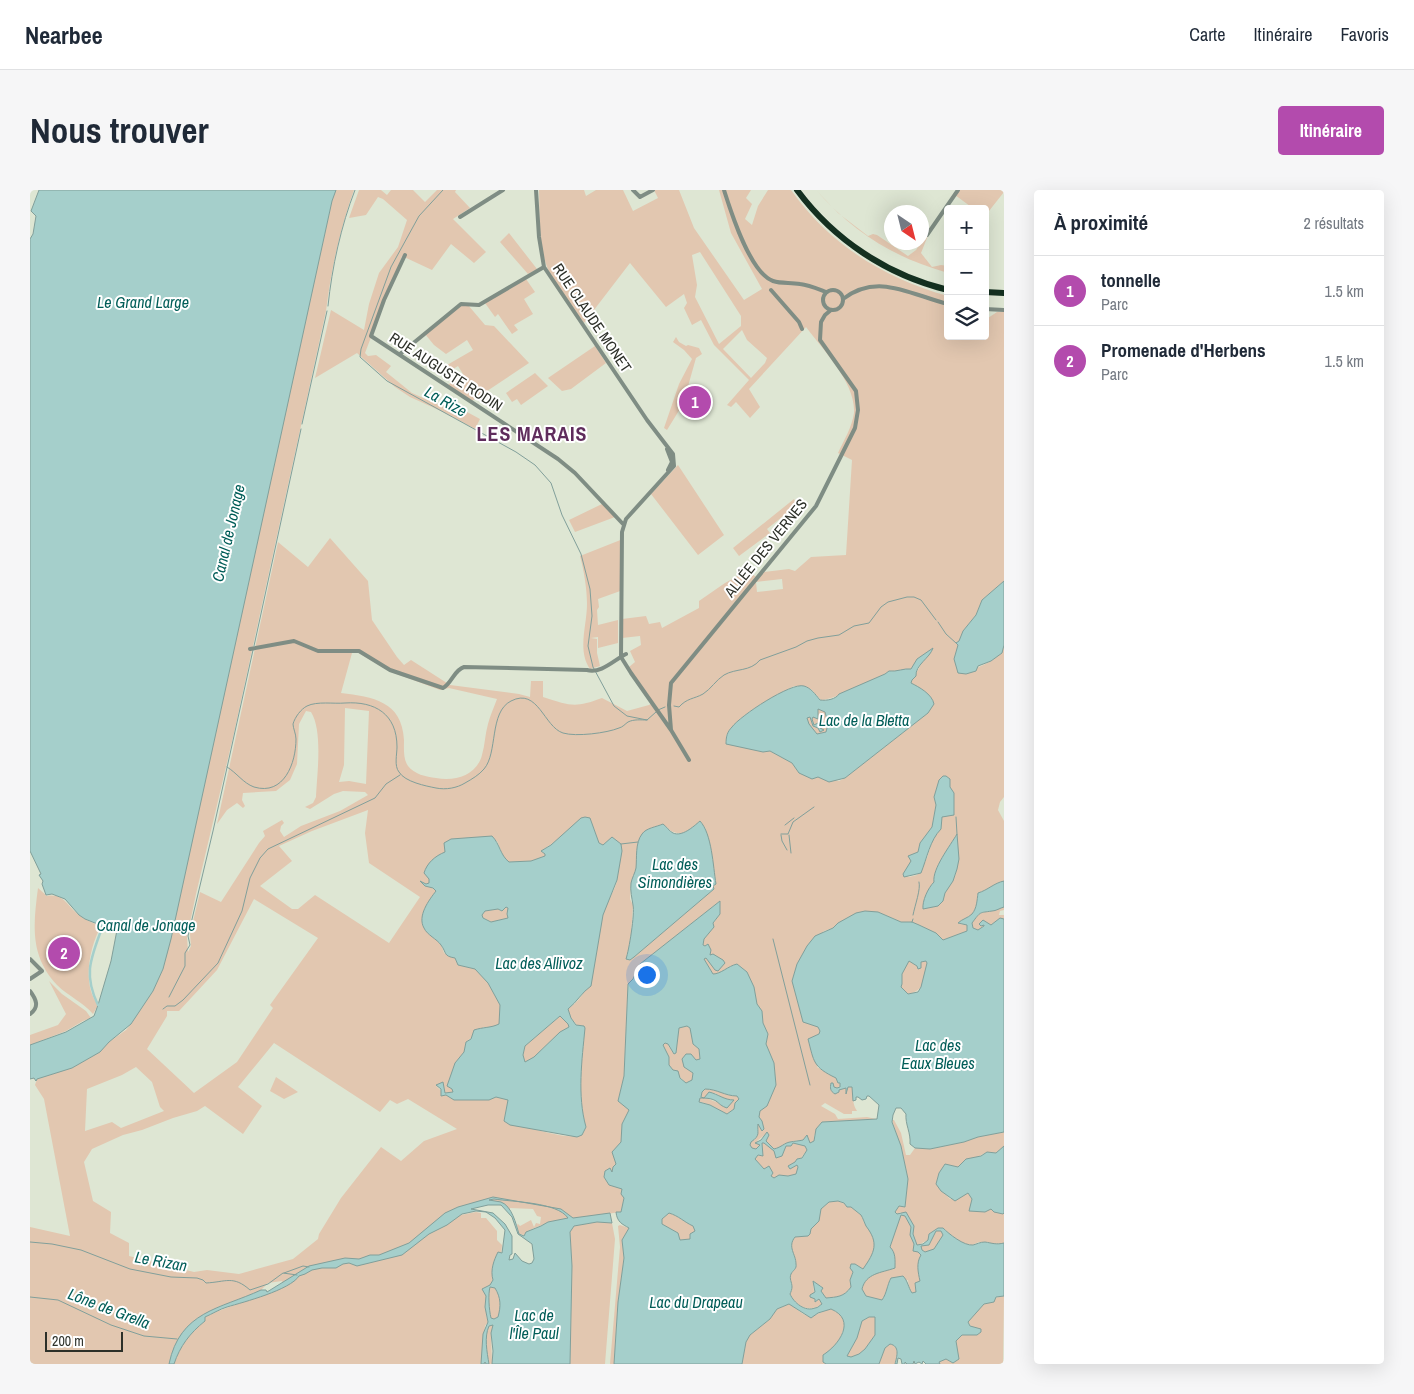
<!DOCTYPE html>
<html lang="fr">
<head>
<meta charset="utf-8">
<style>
  body { margin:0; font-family:"Archivo Narrow",sans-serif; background:#f6f6f7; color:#1f2937 }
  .controls { position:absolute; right:15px; top:15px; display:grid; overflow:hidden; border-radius:5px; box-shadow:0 5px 20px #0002 }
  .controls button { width:45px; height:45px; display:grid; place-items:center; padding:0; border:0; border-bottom:1px solid #e0e1e3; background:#fff; color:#1f2937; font:25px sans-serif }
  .compass { position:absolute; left:854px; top:15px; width:45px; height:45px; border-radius:50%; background:#fff; box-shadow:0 5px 20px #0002; rotate:145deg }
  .scale { position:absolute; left:15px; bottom:12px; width:78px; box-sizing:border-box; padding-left:5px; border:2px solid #2d3029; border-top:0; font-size:14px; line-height:18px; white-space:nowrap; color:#2d3029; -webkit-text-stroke:4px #fff; paint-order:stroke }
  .you { position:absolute; left:616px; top:784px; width:18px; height:18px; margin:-12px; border:4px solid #fff; border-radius:50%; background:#1a73e8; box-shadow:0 0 0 8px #1a73e833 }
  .badge { display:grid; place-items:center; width:32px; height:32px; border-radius:50%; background:#b34bad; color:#fff; font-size:16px; font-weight:700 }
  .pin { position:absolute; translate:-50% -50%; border:2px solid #fff; box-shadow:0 1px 5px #0006 }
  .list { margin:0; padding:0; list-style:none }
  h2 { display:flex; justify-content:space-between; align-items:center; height:65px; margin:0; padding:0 20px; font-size:21px }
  h2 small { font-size:16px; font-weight:400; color:#747a83 }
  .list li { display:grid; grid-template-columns:32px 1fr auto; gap:15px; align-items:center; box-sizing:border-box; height:70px; padding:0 20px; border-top:1px solid #e0e1e3 }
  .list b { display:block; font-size:19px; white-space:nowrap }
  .list p { margin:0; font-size:16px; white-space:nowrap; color:#747a83 }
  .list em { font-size:16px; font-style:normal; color:#747a83 }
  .icon { flex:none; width:28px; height:28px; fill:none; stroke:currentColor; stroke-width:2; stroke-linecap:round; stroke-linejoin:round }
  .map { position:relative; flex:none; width:974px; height:1174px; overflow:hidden; border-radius:5px }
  header { display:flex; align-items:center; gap:30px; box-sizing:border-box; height:70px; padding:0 25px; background:#fff; border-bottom:1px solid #e0e1e3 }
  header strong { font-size:24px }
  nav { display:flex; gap:28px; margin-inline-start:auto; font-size:18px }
  .intro { display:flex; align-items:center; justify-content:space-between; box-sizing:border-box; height:120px; padding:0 30px }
  h1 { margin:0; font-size:35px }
  .button { padding:12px 22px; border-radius:5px; background:#b34bad; color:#fff; font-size:18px; font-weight:700 }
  main { display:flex; gap:30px; padding:0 30px }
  aside { flex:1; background:#fff; border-radius:5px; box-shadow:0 5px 20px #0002 }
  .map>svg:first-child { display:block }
  .green { fill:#e2c7b0; fill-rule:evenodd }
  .water { fill:#a5cfcb; stroke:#819f9a; fill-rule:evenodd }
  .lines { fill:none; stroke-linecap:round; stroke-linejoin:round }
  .stream { stroke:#819f9a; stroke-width:1 }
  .canal { stroke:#a5cfcb; stroke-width:2.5 }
  .minor { stroke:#7f8d84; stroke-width:4 }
  .highway { stroke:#143020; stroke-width:6 }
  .labels { text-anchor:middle; stroke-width:4; stroke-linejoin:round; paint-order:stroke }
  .street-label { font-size:15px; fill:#2d3029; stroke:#fff }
  .water-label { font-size:16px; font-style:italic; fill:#015d58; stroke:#fff }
  .district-label { font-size:20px; font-weight:bold; letter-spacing:1px; fill:#5f2c5c; stroke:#fff }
</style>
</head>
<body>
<header>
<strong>Nearbee</strong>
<nav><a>Carte</a><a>Itinéraire</a><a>Favoris</a></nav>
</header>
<div class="intro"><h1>Nous trouver</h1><a class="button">Itinéraire</a></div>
<main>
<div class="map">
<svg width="974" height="1174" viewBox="0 0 974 1174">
  <rect width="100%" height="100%" fill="#dee6d3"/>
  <path class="green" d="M 306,0 L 324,0 C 310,39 301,80 296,121 L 204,543 L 166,704 L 157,747 L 158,762 L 161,756 L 160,744 L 170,702 L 191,712 L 229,653 L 235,646 L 233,641 L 252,630 L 254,633 L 251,636 L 250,641 L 254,647 L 271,636 L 310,621 L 338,605 L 335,602 L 313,601 L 304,604 L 280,619 L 275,617 L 283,613 L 286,607 C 287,584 293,541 281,522 L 276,521 L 269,534 L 267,574 L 260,590 L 246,601 L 213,603 L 212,610 L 215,616 L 213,618 L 207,613 L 197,620 L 187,634 L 248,352 L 278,377 L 300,348 L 338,391 L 342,430 L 367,467 L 374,475 L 381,470 L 420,495 L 489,504 L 500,507 L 501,491 L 513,491 L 513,507 C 541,516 545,518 572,508 L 597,521 L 619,515 L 622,513 L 599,477 L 605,472 L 600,461 L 611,455 L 610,446 L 592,448 L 592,429 L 616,426 L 619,434 L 630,432 L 632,438 L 669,418 L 669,411 L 695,393 L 717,381 L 728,388 L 734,382 L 759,379 L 765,381 L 781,367 L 816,365 L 822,270 L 808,263 C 814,250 822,237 824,223 C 826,193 793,160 776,137 L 719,199 L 730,217 L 720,228 L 706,212 L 701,217 L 697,215 L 719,190 L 684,155 L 671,130 L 662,135 L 654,118 L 657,113 L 654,104 L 636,117 L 600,73 L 554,133 C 542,116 522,94 516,74 C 508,51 510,24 509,0 L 554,0 L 556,6 L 566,0 L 593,0 L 603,21 L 628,8 L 624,0 L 649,0 L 664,38 L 714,110 L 732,99 L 701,43 L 689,0 L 721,0 L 716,8 L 722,14 L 715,29 L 722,35 L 728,16 L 738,0 L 761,0 C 799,54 855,89 918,106 L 918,146 L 955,146 L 955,130 L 967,122 L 974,122 L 974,391 L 952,410 L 946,425 L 933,441 L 924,469 L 937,483 C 950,475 970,471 974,456 L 974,607 L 970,612 L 968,620 L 974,631 L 974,691 C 964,693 958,700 948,703 C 947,710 947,718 942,724 C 938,728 933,728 929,734 L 938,735 L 937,741 L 913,750 L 906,743 L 882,732 L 871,732 L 848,722 L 808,733 L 803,738 L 794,741 L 777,756 L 767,774 L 762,791 L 781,834 L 788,837 L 790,841 L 787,877 L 806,888 L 808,893 L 811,895 L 807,898 L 804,897 L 800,899 L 809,900 L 816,898 L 816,902 L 818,897 L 822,897 C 823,905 822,914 827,921 L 822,921 L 822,924 L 814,924 L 795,913 L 791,916 L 805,924 L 808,929 L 837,927 L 846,929 L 792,932 L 784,946 L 784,951 L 780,954 L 777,946 L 773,950 L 762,951 L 752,957 L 744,959 L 736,951 L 736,944 L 727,951 L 730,956 L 726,959 L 722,958 L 720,955 L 721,952 C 730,946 728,942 728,934 L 730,933 L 732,941 L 732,931 L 729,927 L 730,921 C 740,914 741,904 746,895 L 744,873 L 736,854 L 738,844 L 733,833 L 732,821 L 727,815 L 724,797 L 717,782 L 707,774 C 698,776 691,784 683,784 L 674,769 L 679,766 L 678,754 L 675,756 L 673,755 L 674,749 L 684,737 L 683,734 L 690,724 L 690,711 L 610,774 L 603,789 L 598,794 L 594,886 L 588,911 L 600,919 L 592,934 L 591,952 L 586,974 L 582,982 L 575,981 L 574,987 L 579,995 L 592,998 L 594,1008 L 591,1022 L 518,1032 C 511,1037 498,1038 494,1045 L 489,1044 L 487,1035 L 488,1034 L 490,1036 L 501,1030 L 504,1037 L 506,1033 L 510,1034 L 511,1027 L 507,1026 L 503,1019 L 480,1018 L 480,1021 C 477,1019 473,1016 469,1015 C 456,1012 441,1017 431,1025 L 446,1022 L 451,1023 L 451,1028 L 456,1028 L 467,1041 L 467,1050 L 472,1055 C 471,1082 449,1104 458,1132 L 455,1136 L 451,1174 L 144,1174 C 150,1156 160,1143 175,1131 L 175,1127 C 201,1115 227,1108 253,1097 L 252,1091 L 238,1093 L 231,1100 L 200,1114 L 190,1116 L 162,1133 L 141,1165 L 139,1174 L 0,1174 L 0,1037 L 40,1046 L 14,909 L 5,895 L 7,889 L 42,878 L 70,862 L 79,852 L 96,840 L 101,834 L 123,801 L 133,779 L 302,11 ZM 670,62 L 711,126 L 711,136 L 689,154 L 665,107 L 667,95 L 662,65 ZM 712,140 L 717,150 L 737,168 L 735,173 L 721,188 L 693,159 ZM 752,389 L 753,399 L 727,402 L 726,392 ZM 327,462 L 359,481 L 410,500 L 419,498 L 467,509 C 464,517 460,526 458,534 C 455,544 455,555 452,565 C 447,585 425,592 406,588 C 396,587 384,584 378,576 C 373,569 374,558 374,550 C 372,511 343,507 311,503 L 322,463 ZM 894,464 C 893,474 885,484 881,493 L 901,507 L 898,523 L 815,588 L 809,591 L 769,583 L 762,573 L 740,561 L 733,562 L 696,546 C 711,521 740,510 764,496 L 781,499 L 791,510 C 800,511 851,488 859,481 C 867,482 873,480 882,479 L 889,469 ZM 315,518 L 339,521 L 336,594 L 319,591 L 309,592 L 314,575 ZM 919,589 L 920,597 L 924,603 L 912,627 L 911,638 L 904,646 L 897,668 L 887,685 L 879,687 L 873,684 L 888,662 L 890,653 L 902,637 L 906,615 L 904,607 L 909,590 ZM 338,620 L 335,643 L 339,673 L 390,707 L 359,753 L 285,705 L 268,719 L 262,719 L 230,696 L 262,671 L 249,656 L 282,641 ZM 560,628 L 569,653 L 573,655 L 580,649 L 592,661 C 589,671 589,681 587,691 C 584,702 576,714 573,723 C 565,756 569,798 538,819 C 537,825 543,830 547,835 L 554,836 L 555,838 C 552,870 547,905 556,937 L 552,945 C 537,951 491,935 474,930 L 478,910 L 466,907 L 459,910 L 416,905 L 406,896 L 413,899 L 415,903 L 423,902 L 425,873 L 434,862 L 436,852 L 454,837 L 461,838 L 470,834 L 470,815 L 458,793 L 445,779 L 428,775 L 425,768 L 414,763 C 410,744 386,744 394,722 C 397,714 401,708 407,701 L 398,696 L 393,691 L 396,694 L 399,693 L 399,689 L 415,662 L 467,651 L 474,668 L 479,672 L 501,671 L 515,666 L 515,664 L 511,661 ZM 637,637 C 646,649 662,640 675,637 L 686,693 L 683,696 L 684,699 L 604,767 L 600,770 L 596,769 L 600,758 L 602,730 L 603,715 L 600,709 L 601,693 L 606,681 L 608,652 ZM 927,645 L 926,684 L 908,716 L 901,717 C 905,686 908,671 927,645 ZM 224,709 L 288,748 L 240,815 L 243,818 L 207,872 L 164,903 L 117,859 L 137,826 L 137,821 L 149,821 L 187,780 ZM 244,853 L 350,922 L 360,910 L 367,914 L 378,909 L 427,939 L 394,951 L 371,971 L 351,957 L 311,1008 L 289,1044 L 288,1049 L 263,1069 L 209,1084 L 177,1080 L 164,1082 L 99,1066 L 99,1053 L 80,1043 L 81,1022 L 63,1011 L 54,972 L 62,959 L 93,945 L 112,940 L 143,928 L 167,921 L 175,916 L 213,944 L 232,916 L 208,897 ZM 106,877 L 122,892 L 130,917 L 134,921 L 91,938 L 82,932 L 55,941 L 57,899 L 92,885 Z
    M 329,0 L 351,0 L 357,5 L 361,0 L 383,0 L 395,12 L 407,0 L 426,0 L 425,2 L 440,18 L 423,29 L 456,62 L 444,73 L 421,54 L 402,80 L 372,66 L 335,163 L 338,166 L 346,165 L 361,176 L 356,182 L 382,203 L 409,215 L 413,209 L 450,229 L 445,239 L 413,222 L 380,207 L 365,197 L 327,163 L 285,188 L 301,120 L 334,140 L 339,114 L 349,83 L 368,57 L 377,30 L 353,9 L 348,7 L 336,25 L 319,28 Z
    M 786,0 L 808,23 L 838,46 L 843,44 L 847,45 L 878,66 L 886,60 L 894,48 L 895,50 L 928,0 L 974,0 L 974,2 L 955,26 L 955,19 L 944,19 L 925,5 L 897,48 L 891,63 L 902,77 L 911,75 L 918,76 L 918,83 C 863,67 824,43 786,0 Z
    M 479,43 L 507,79 L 498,84 L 470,52 Z
    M 496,89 L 505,102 L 494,109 L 503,124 L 484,135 L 488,140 L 482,144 L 468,124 L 465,127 L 455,113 Z
    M 438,115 L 455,135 L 464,136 L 499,173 L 442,211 L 418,195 L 433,184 L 428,176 L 420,181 L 417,175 L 443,160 L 437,150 L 416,164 L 404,155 L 395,144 L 429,116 Z
    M 646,147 L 649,152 L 656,156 L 658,155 L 669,158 L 672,164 L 666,168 L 653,214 L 637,240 L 634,238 L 649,194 L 662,169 L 654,160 L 643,152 Z
    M 565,156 L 576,173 L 541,199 L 532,201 L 518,188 Z
    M 505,183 L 518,196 L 491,215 L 487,209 L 482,212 L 476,203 Z
    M 648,275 L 694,345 L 668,365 L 621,304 Z
    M 764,309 L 767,315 L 737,339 L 740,343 L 709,366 L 703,358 Z
    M 572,314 L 585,327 L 545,342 L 539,330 Z
    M 593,349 L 593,400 L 568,409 L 569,417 L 567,420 L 568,435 L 588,430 L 588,453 L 568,458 L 568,447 L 561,448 L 567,449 L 567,463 L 570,476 L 560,479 C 547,460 557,436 557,414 C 557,399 554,381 550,366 Z
    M 788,518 L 795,522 L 798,534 L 796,542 L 787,544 L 779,534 L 777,528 L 780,527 L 783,536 L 788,538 L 790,542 L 788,533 L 784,535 L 782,529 Z
    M 8,698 L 17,706 C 34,703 37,716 49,725 C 55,730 63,733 71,736 C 59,758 52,795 68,815 L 63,824 C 53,812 38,806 27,795 C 0,766 3,736 8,698 Z
    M 476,717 L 478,718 L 478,728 L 462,732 L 453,728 L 452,725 L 455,721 L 468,719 L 471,721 Z
    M 974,717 L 974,720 L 970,721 L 969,725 L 974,725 L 974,729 L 970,728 L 961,735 L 954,734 L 954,736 L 948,740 L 943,738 L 942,733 C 951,721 949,723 962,721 C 966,720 970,718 974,717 Z
    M 879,771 L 887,776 L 888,779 L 891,778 L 891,772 L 896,771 L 897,773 C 895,788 895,801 878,804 L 871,797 L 872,784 Z
    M 19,791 L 32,804 L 56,821 L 61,828 L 53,831 L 36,841 L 0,855 L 0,845 L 28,835 L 36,824 Z
    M 530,826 L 538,834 L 539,837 L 530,842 L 504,867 L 495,872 L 493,866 L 495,856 Z
    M 657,836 L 660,837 L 663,854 L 669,859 L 670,869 L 666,870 L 654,877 L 663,883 L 662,891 L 656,893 L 638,875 L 633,855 L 635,853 L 638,854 L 639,857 L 644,864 L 646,863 L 649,838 Z
    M 246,887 L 268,902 L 254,909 L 240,901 Z
    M 676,899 C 687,899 695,906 707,906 L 709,909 L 705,913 L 704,919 L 697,924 L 680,915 L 668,911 L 670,908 L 676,908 L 686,912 L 703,910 L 694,909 L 685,903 L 673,908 L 671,906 L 672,902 Z
    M 862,930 L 864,930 L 871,943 L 876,965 L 880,965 L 885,958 L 900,959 L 934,952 L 948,947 L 974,942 L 974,956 L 966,963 L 957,962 L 928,977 L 915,974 L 909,983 L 906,994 L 920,1009 L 928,1008 L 938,1003 L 942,1009 L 940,1021 L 961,1019 L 972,1024 L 974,1023 L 974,1053 L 963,1055 L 957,1052 L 949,1052 L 942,1055 L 931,1053 L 913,1038 L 908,1038 L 899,1044 L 898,1050 L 884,1057 L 891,1065 L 888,1075 L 891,1091 L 885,1093 L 886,1102 L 882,1103 L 879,1098 L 878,1090 L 858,1094 L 856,1104 L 852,1110 L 836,1106 L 832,1099 L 834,1092 L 860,1058 L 871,1022 L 867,1024 L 865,1020 L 869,1016 L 875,1017 L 878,989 L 871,956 L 869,952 Z
    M 732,953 L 734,953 L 744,961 L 746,968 L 752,966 L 756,956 L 761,956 L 762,953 L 775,956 L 777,960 L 771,968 L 767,969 L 765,972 L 758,976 L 760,979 L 767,975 L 768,977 L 766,984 L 758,986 L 749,985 L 744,988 L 741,986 L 742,983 L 739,977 L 734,979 L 725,969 L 726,966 L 733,966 Z
    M 808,1011 L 821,1017 L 832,1026 L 834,1033 L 843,1044 L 845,1056 L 841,1068 L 833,1079 L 825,1074 L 820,1090 L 821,1097 C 814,1107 807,1107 796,1108 L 792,1105 L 791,1096 L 783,1092 L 785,1112 L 789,1109 L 792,1114 C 780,1123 766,1117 760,1104 C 761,1102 762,1099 762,1097 C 762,1092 759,1089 761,1084 C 763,1080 767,1079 766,1074 C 766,1064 757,1057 765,1047 L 778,1046 L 781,1039 L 789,1031 L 791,1019 L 799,1012 Z
    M 639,1023 C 649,1026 654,1032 663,1036 L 665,1041 L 660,1049 L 650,1050 L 648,1043 L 632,1034 L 632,1029 Z
    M 567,1032 L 582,1033 L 585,1049 L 575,1174 L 540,1174 L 542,1076 L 540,1042 L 544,1036 Z
    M 590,1035 L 599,1038 L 592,1050 L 594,1068 L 588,1112 L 584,1174 L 580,1174 L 590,1057 L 588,1036 Z
    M 906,1041 L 911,1041 L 914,1045 L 904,1059 L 895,1062 L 891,1060 L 891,1056 L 899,1055 Z
    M 460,1097 L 465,1098 C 471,1108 471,1116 468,1127 L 464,1129 L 461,1128 C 459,1119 457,1105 460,1097 Z
    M 974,1106 L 973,1174 L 910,1174 L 909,1172 L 916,1169 L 923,1173 L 929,1169 L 926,1151 L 932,1145 L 947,1145 L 938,1132 C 948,1119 957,1108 974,1106 Z
    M 759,1114 C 767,1118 776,1130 785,1125 C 791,1123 795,1120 801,1119 L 810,1124 L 814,1129 C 816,1146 802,1159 793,1171 L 796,1174 L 712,1174 L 716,1152 L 720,1145 L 740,1129 L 747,1119 Z
    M 839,1127 L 845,1127 L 845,1145 L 835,1159 L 829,1164 L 821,1167 L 817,1166 L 827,1148 L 832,1131 Z
    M 463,1135 L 461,1144 L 462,1172 L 462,1174 L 459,1174 C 457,1161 454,1147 459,1136 Z
    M 860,1154 C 870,1156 867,1166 865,1174 L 849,1174 L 855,1158 Z"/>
  <path class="water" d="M 9,0 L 306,0 L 302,11 L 141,749 L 133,779 L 123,801 L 101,834 L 79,852 L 70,862 L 42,878 L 7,889 L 6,891 L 4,888 L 0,889 L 0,855 L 36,842 L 64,826 L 68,815 L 81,771 L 87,740 L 74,741 L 70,735 L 55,729 L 49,725 L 35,709 L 22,704 L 16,705 L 12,694 L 13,691 L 9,685 L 11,684 L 0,661 L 0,49 L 3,44 L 6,26 L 1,21 Z
    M 974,391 L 974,455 L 972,463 L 961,471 L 948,476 L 946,481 L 936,484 L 928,483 L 924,469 L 928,455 L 926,453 L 929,451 L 933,441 L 946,425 L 952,410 Z
    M 903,458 C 900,468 885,475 886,486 L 882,490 L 881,493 C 889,497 902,504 904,514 L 898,523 L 815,588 L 799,592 L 788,587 L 782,589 L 769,583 L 762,573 L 740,561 L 733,562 L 696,554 C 696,547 697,542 702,537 C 710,526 761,492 774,496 C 781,498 785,504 790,510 C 797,511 806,509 809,504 L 855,484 L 859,481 C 867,482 874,478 881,479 L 887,469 ZM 788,519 L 795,522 L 798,534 L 796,542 L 787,544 L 779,534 L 777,528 L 780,527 L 783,536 L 788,538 L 790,542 L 794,540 L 790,538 L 790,532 L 784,535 L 782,529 L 783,527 L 788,529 Z
    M 913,586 L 916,586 L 920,589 L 920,597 L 924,603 L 924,625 L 912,627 L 911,639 C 900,650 897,668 891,683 L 874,687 L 873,684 L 881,671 L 878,666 L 888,662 L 890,653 L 902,637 L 906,615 L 904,607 L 909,590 Z
    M 555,627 L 560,628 L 569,653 L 573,655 L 582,647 L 591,654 L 592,661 L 587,690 L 573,725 L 561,796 C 552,802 547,812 538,819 L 541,828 L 546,835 L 554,836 L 555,838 C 552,870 547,905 556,937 L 552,945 L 547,947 L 480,935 L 474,931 L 478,910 L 466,907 L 459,910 L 424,910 L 416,905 L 411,906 L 411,899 L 406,895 L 413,892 L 415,903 L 423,902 L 422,899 L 417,896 L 425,873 L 434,862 L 436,852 L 441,849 L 444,840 C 453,837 461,838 469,834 L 470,815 L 458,793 L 445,779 L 428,775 L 425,768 C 413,766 417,763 411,755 C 407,749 397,745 394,738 C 387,726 399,710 406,701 L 403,698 L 395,696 L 390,691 L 396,694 L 399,693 L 399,689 L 394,683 C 397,673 405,666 415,662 L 414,653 L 421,649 L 462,646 C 470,654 470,665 479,672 L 501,671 L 515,666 L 515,664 L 511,661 L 521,655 L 551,628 ZM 476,717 L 478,718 L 477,724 L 478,728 L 461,732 L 453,728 L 452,725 L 455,721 L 468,719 L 472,721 ZM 530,826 L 538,834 L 539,837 L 530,842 L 504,867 L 495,872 L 493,865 L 495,856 Z
    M 670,631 C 682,644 683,676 686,694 L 683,696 L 684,699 L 604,767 L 600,770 L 596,769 C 599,760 605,724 603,715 C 602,708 600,701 601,693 C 602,688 605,683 606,678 C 607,668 605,653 612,644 C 616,638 626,637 633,634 C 637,637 639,641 643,643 C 652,647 663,637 670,631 Z
    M 927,644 L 929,669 L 927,679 L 923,691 L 915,703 L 913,711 L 908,716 L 893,719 C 892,711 898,698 904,692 C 902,679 920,656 927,644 Z
    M 974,691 L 974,717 C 970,718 966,721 962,721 C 949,723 951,721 942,733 L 943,738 L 948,740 L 954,736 L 954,735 L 951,736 L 949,734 L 953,730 L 961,735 L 970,728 L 974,729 L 974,942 L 948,947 L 934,952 L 900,959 L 885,958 L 880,954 C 881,943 875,934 876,924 L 871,918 L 866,918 L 863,925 L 862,932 L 871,956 L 878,989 L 875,1017 L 869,1016 L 865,1022 L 867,1024 L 876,1022 L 884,1036 L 883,1044 L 887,1055 L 893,1054 L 898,1050 L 899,1044 L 908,1038 L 913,1038 C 919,1044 934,1056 943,1055 C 947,1054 950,1052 955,1052 C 962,1053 966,1055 974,1053 L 974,1106 L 966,1107 L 964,1112 L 954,1114 L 938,1132 L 940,1136 L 951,1139 L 951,1142 L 947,1145 L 932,1145 L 926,1151 L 929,1169 L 923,1173 L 916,1169 L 909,1172 L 910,1174 L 896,1174 L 893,1171 L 892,1174 L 889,1172 L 885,1174 L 884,1171 L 883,1174 L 877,1174 L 875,1172 L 875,1174 L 872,1174 L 871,1169 L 868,1168 L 867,1174 L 865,1174 C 867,1166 870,1156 860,1154 L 855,1158 L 849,1174 L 796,1174 L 793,1172 L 793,1165 C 809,1155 827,1130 801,1119 L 788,1123 L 781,1128 L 759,1114 L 747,1119 L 740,1129 L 720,1145 L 716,1152 L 712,1174 L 584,1174 L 588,1112 L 594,1068 L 592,1050 L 599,1038 C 592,1034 587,1032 586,1022 L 591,1022 L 594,1008 L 591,1004 L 592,999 L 579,995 L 574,987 L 575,981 L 580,978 L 582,982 L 583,977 L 586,974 L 582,962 L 591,952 L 592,934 L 599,920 L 588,911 L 594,886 L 598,794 L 603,789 L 610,774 L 690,711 L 690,724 L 683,733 L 684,737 L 674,749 L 673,755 L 675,756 L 678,754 L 681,760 L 680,765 L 683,764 L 693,770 L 695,773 L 688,781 L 685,780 L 676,768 L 674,769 L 683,784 C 691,784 698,776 707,774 L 717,782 L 724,797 L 727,814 L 732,821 L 733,833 L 738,844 L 736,854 L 744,873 L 746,895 L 737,916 L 730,921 L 729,927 L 732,931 L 734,939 L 732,941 L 728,934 C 727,943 731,945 721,952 L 720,955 L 722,958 L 726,959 L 730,955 L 725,953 L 731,950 L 737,942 L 739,945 L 736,951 L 744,959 C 752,957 754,953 760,952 C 765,951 769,951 773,950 L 777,945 L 780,953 L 784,951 L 786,939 L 792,932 L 847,929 L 849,915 L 839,906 L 837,906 L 836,909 L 832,910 L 828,907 L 826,907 L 826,910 L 823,911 L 822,897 L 818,897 L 816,904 L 816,898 L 809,900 L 809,902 L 805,904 C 800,901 800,898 801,893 L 803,893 L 804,897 L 807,898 L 810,897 L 810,893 L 808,893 L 806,888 C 783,877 784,872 778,849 L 789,844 L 790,841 L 788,837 L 773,832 L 762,791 L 767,774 L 777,756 L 785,746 L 803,738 L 808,733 L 826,723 L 835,721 L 848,722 L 871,732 L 882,732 L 889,735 L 906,743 L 913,750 L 937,741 L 937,735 L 928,733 C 932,729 938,728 942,724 C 947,718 947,710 948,703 C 958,700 964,693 974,691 ZM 879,771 L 887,776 L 888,779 L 891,778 L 891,772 L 896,771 L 897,773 L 891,797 L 888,802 L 878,804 L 871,797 L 872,794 L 872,784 ZM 657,836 L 660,838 L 663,854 L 669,859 L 670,869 L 666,870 L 661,864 L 656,864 L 652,869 L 654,877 L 663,883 L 662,890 L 656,893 L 650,888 L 648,881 L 643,880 L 639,875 L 639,867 L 633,855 L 635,853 L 638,854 L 644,864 L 646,863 L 649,838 ZM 675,899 C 687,899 695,906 707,906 L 709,909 L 705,913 L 704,919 L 697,924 L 680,915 L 669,912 L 670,908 C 675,908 681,908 686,911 C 690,914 691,916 697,918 L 704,910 C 694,910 688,904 679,902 L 674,908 L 671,907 L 672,902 ZM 732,953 L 734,953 L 744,961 L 746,968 L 752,966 L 756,956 L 761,956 L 763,953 L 775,956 L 777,960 L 772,968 L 767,969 L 765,972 L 758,976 L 760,979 L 767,975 L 768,977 L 766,984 L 758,986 L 749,985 L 744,988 L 741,986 L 743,983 L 739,976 L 734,979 L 725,969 L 728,965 L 733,966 ZM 808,1011 L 814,1013 L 817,1017 L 821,1017 C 824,1020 828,1022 831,1025 C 833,1028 834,1032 836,1036 C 849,1053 845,1062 833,1079 L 825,1074 L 821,1074 L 820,1078 L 823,1082 L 820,1090 L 821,1097 C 814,1107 807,1107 796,1108 L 791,1101 L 793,1098 L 783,1091 L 785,1102 L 780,1105 L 780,1107 L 785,1109 L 785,1112 L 789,1109 L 792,1114 C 790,1115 788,1118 785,1118 C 775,1122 764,1113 760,1104 C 761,1102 762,1099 762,1097 C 762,1092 759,1089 761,1084 C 763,1080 767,1079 766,1074 C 766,1064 757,1057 765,1047 L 778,1046 L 780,1044 L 781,1039 L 789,1031 L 791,1019 L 799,1012 ZM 639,1023 C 649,1026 654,1032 663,1036 L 665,1041 L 660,1044 L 660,1049 L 650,1050 L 648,1043 L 632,1034 L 632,1029 ZM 871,1025 L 875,1026 L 881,1037 L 880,1045 L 884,1054 L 883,1061 L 888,1062 L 891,1065 C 886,1073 888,1082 890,1091 L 885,1093 L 886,1102 L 882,1103 C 878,1097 878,1091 873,1086 L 861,1088 C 857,1095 857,1103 852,1110 L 836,1106 L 832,1099 C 836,1083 851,1083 865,1078 C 865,1070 866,1063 860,1057 ZM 906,1041 L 911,1041 L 913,1045 L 904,1059 L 895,1062 L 892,1060 L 891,1056 L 899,1055 ZM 839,1127 L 845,1127 L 845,1145 L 835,1159 L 829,1164 L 821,1167 L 817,1166 L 827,1148 L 832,1131 Z
    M 974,956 L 974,1023 L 973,1024 L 964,1022 L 961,1019 L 955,1022 L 939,1021 L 942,1009 L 938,1003 L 925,1011 L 911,1001 L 906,994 L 909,983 L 915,974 L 928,977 L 936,969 L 951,966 L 957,962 L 966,963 Z
    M 463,1007 L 531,1019 L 543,1028 L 580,1023 L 582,1033 L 567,1032 L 544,1036 L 540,1042 L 542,1076 L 540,1174 L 462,1174 L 463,1161 L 461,1143 L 463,1135 L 459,1136 C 454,1147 457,1162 459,1174 L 456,1174 L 455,1172 L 454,1174 L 451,1174 L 453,1144 L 458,1132 L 455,1117 L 456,1106 L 452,1099 L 460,1095 L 463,1090 C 460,1080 464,1070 468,1062 L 472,1063 L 475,1040 L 465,1028 L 456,1022 L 446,1021 L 432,1024 L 417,1035 L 399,1044 L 372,1065 L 327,1076 L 319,1073 L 313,1074 L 306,1078 L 292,1078 L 282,1080 L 275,1084 L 269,1086 C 260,1100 214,1112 197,1117 C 190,1119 182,1124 175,1127 L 175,1131 C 160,1143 150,1156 144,1174 L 139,1174 C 150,1121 190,1119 231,1100 L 236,1100 L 237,1102 L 279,1076 L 315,1068 L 329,1069 L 340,1065 L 349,1065 L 379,1053 L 415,1023 L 428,1017 ZM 464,1009 C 483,1012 527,1012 538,1028 L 518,1032 L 511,1036 L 496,1042 L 494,1046 L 489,1044 C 486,1034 482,1016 471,1012 C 467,1011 463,1011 459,1010 ZM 458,1015 L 471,1015 L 482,1027 L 488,1044 L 502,1054 L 504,1069 L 502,1073 L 499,1074 L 492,1071 L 485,1063 L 483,1069 L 479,1070 L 480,1065 L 482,1064 L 482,1046 L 475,1034 L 463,1023 L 441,1019 ZM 460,1097 L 465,1098 C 471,1108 471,1116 468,1127 L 464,1129 L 461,1128 C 459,1120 458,1104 460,1097 Z"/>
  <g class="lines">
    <path class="stream" d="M 413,0 L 389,26 L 361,77 L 331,159 L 330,167 L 357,191 L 486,262 L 505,275 L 521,293 L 532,325 L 551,364 L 560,399 L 562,426 L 558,456 L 563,477 L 584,516 L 597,526 L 617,530
      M 298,116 C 302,77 311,36 325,0
      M 272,234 L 297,121
      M 908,432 L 916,444 L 926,453
      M 224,456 L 271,239
      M 644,516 L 649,517 C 657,508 664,509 673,504 C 681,499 686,490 694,485 C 706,478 720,482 730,470 L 766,457 L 777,451 L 788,448 L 809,445 L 824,436 L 839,433 L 851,417 L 858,412 L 877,407 L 884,407 L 891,410 L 906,430
      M 628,520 L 635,517
      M 197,577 C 207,583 213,593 224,597 C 254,606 266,573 266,549 C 266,544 263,538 263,534 C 265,527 271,519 277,516 C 287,511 304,514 315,513 C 345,511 367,524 367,557 C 367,564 364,576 369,582 C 375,592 396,596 406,598 C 416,600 427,598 435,593 C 442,589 449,585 454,579 C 468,563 459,522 481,511 C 508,497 514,537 533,543 C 546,547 577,543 589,538 C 593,537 595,534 598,532 C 604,529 611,530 617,530 L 626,522
      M 926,627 L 927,644
      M 755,635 L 764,628
      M 751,644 L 758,644 L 763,632 L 784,617
      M 751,645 L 752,651 L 757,660
      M 759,645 L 761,663
      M 591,654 L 608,652
      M 883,725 C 885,715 891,699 889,692
      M 882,732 L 883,729
      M 743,749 L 780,895
      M 139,807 L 155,776 L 155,763 L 160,755 L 158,746 L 183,641 L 223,460
      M 133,819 L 137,816 L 145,816 L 153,810 L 188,773 L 212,721 L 220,688 L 230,668 L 238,659 L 345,608 L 356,594 L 370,585
      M 0,1052 L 22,1054 L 51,1060 L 100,1079 L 141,1087 L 167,1088 L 173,1090 L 176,1093 C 196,1092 203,1085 220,1100 L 238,1094 L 253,1083 L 267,1085
      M 254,1083 L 273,1076 L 279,1077
      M 0,1107 L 28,1110 L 81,1135 L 114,1146 L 147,1149"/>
    <path class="canal" d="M 68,815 C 53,784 61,768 72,738"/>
    <path class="minor" d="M 506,0 L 509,47 L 514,77 L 617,230 L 643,264 L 644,276 L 596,329 L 592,342 L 591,467 L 601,483 L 641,540
      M 603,0 L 610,7 L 623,0
      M 694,0 C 701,22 720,83 743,91 C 752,94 761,92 770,94 C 779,95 788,99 796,102
      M 430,27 L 473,0
      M 897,45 L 928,0
      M 375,65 L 354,110 L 341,146 L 528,269 L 545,283 L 593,334
      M793 110a10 10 0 1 1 20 0a10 10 0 1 1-20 0Z
      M 741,100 L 769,132 L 772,139
      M 813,109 C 848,82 881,105 918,114
      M 955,119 L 974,120
      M 370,164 L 431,114 L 449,115 L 514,77
      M 637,259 L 642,272 L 638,280
      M 220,459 L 264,451 L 288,461 L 329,461 L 360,480 L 413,498 C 422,493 424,480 434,477 L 557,480 C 571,484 584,470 596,464
      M 659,570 L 641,540 L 639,515 L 641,493 L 786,316 L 825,238 L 828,220 L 826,201 L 790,150 L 791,132 L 795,125 L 801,120
      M 0,769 L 12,781 L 0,789
      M 0,801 C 6,809 10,817 0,824"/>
    <path class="highway" d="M 767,0 C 804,50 857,85 918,100
      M 955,102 L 974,103"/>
  </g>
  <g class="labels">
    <g class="street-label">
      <text transform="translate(562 128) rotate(56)" y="5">RUE CLAUDE MONET</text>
      <text transform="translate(416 182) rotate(33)" y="5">RUE AUGUSTE RODIN</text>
      <text transform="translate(736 358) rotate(-51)" y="5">ALLÉE DES VERNES</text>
    </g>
    <g class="water-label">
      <text x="113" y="118">Le Grand Large</text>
      <text transform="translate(416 211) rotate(29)" y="6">La Rize</text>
      <text transform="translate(198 343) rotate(-77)" y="6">Canal de Jonage</text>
      <text x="834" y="536">Lac de la Bletta</text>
      <text x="645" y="680">Lac des<tspan x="645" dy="18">Simondières</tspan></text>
      <text x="116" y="741">Canal de Jonage</text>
      <text x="509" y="779">Lac des Allivoz</text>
      <text x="908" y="861">Lac des<tspan x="908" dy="18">Eaux Bleues</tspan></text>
      <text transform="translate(131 1071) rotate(10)" y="6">Le Rizan</text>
      <text x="666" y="1118">Lac du Drapeau</text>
      <text transform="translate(79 1118) rotate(21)" y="6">Lône de Grella</text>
      <text x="504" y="1131">Lac de<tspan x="504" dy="18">l'Île Paul</tspan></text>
    </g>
    <g class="district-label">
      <text x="502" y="251">LES MARAIS</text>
    </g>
  </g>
</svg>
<div class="controls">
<button>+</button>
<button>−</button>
<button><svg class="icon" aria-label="layers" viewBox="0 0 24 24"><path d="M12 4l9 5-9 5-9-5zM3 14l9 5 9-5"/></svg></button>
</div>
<svg class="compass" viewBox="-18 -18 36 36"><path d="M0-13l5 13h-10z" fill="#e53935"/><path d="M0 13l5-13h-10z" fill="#747a83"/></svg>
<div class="scale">200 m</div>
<div class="you"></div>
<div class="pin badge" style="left:665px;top:212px">1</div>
<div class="pin badge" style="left:34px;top:763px">2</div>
</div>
<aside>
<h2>À proximité<small>2 résultats</small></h2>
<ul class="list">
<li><span class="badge">1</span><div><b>tonnelle</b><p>Parc</p></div><em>1.5 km</em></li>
<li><span class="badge">2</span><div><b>Promenade d'Herbens</b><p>Parc</p></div><em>1.5 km</em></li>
</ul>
</aside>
</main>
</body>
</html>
